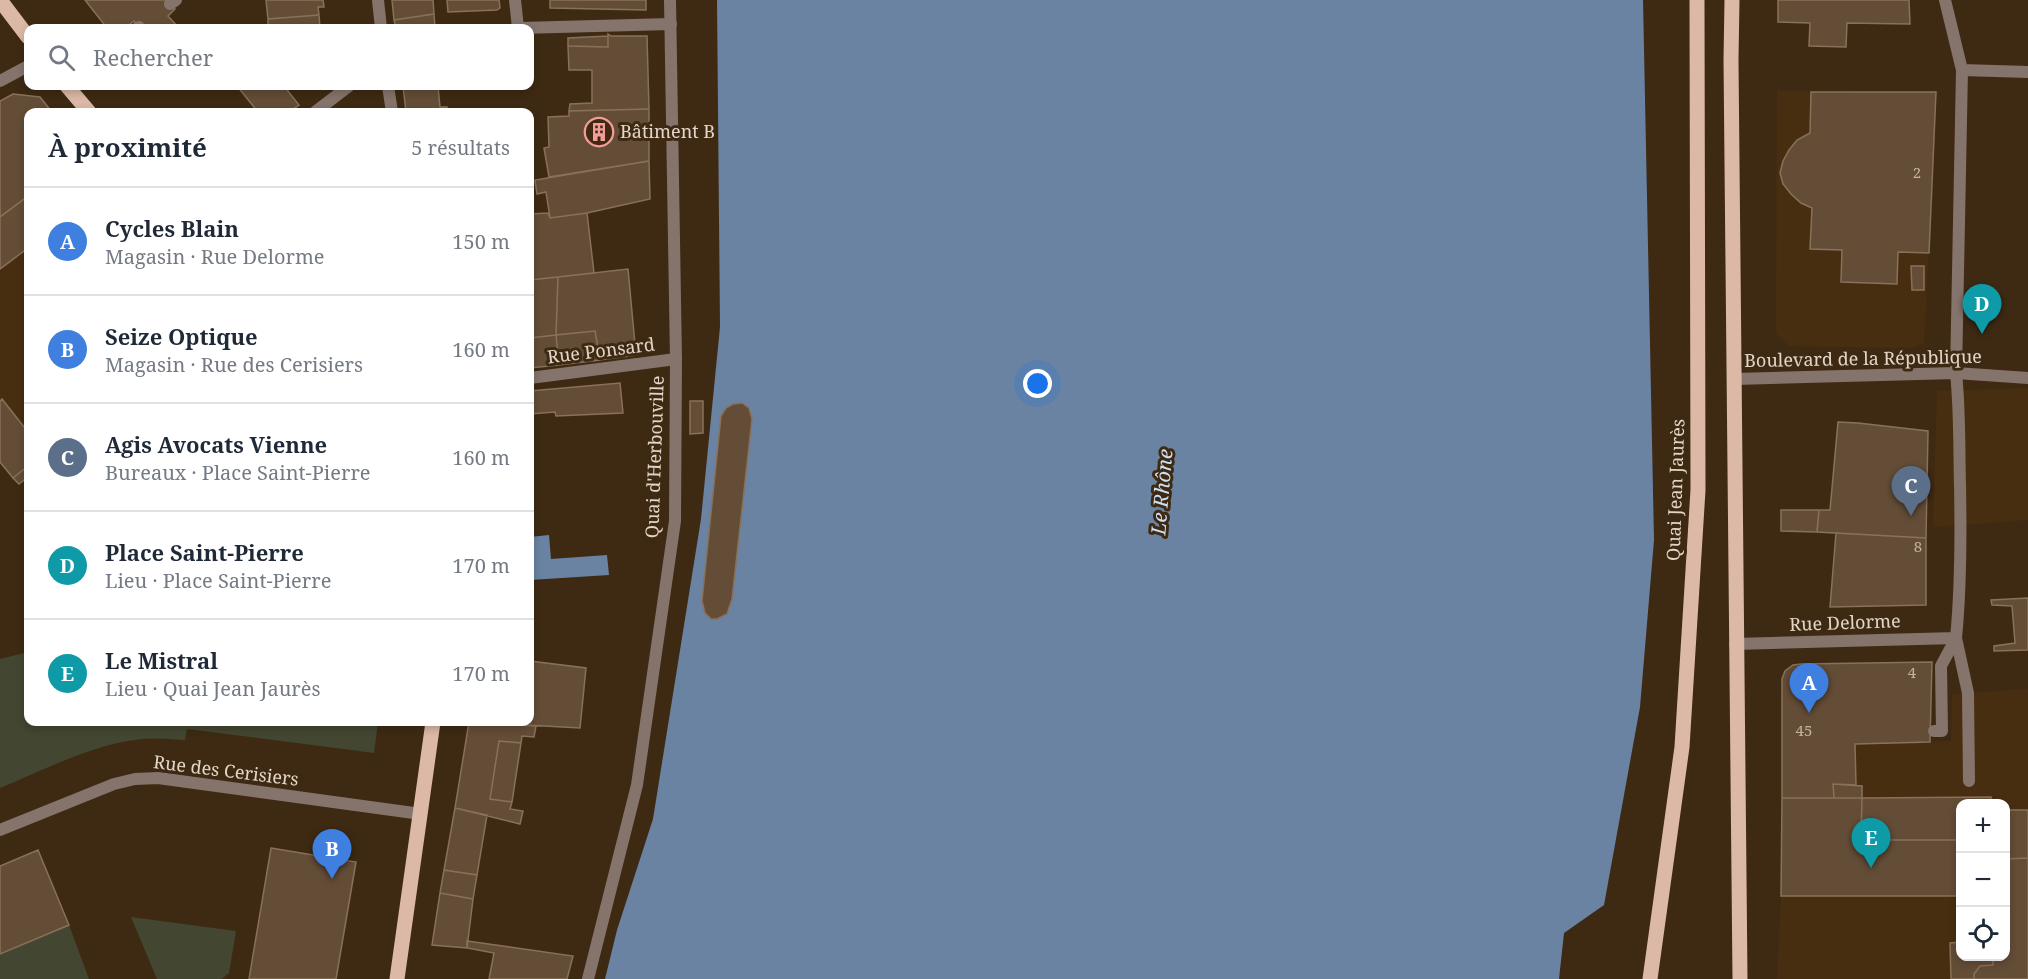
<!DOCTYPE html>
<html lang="fr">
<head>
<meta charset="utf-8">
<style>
  body { margin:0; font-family:"Noto Serif",serif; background:#f2f2f3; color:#1f2937 }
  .controls { position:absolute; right:18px; bottom:18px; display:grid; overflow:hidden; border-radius:12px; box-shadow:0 3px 9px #0003 }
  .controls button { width:54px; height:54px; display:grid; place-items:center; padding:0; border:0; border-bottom:2px solid #e0e1e3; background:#fff; color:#1f2937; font:30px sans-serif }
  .you { position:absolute; left:1038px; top:384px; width:21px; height:21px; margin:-15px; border:4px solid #fff; border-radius:50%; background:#1a73e8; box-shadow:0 0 0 9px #1a73e833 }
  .badge { display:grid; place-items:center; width:39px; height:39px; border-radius:50%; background:#111827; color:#fff; font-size:20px; font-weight:700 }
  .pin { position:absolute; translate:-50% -50px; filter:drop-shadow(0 2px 3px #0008) }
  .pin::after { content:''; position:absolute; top:32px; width:21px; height:18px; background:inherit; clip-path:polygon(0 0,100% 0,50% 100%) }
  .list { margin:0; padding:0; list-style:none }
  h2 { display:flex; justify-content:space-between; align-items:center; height:78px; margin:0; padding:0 24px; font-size:26px }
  h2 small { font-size:20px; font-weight:400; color:#747a83 }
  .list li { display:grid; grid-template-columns:39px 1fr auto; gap:18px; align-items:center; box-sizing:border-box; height:108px; padding:0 24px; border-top:2px solid #e0e1e3 }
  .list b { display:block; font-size:22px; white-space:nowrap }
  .list p { margin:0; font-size:20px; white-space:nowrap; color:#747a83 }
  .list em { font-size:20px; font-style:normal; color:#747a83 }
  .icon { flex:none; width:33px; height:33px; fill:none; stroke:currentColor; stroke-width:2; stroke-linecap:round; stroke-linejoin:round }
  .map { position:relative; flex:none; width:2028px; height:979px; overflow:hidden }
  .search { position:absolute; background:#fff; box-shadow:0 3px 9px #0003; left:24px; top:24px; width:510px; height:66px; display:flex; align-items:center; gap:15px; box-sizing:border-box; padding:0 21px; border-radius:12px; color:#747a83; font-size:22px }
  .panel { position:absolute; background:#fff; box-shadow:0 3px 9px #0003; left:24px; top:108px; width:510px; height:618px; border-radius:12px }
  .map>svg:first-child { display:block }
  .built { fill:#482e11; fill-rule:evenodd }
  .green { fill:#434630 }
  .water { fill:#6a83a2 }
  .building { fill:#644d37; stroke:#897159; stroke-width:1.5 }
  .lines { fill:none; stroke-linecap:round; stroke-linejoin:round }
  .lane { stroke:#85746b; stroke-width:12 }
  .street { stroke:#85746b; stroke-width:12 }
  .primary { stroke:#dcb9a6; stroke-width:15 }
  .labels { text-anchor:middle; stroke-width:6; stroke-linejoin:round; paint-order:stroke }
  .number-label { font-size:15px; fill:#c3b3a4 }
  .poi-label { font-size:18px; fill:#e3d5c8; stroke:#3e2a13; text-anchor:start }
  .street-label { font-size:18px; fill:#e3d5c8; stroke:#3e2a13 }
  .water-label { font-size:20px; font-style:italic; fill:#cedff4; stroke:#3e2a13 }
</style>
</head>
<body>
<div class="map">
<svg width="2028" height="979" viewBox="0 0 2028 979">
  <rect width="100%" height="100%" fill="#3e2a13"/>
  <path class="built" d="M 1777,91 L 1936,92 L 1924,343 L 1911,348 L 1789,346 L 1776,333 Z
    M 28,196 L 28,477 L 19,484 L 0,462 L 0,217 Z
    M 2028,388 L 2028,520 L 1933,527 L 1937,391 Z
    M 2028,689 L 2028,979 L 1777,979 L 1781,896 L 1862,786 L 1856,785 L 1855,744 L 1951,741 L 1952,694 ZM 1960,804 L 2006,804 L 2006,956 L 1960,956 Z"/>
  <path class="green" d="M 28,652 L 28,722 L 378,722 L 374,753 L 187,729 L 185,740 C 171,739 156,738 142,739 C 93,744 46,769 0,788 L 0,659 Z
    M 131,917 L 236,931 L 229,973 L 222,979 L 157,979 Z
    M 69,925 L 89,979 L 0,979 L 0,954 Z"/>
  <path class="water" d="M 717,0 L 1643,0 L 1654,540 L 1640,707 L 1604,905 L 1564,933 L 1559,979 L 605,979 L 617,930 L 653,819 L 701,519 L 720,327 Z
    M 549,535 L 551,559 L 607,555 L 609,575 L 530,580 L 530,537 Z"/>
  <path class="building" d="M 85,0 L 167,0 L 175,9 L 168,16 L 179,28 L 140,28 L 134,21 L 125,28 L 107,28 Z
    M 266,0 L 323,0 L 324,7 L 318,7 L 319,15 L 268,19 Z
    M 392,0 L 433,0 L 434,14 L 394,20 Z
    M 447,0 L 499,0 L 500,8 L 497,10 L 448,12 Z
    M 550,0 L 646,0 L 646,10 L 550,8 Z
    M 1778,0 L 1909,0 L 1910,24 L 1847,23 L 1846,47 L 1809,46 L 1810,23 L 1778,22 Z
    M 434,14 L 435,28 L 396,28 L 394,20 Z
    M 319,15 L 320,28 L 268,28 L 268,19 Z
    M 608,34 L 611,36 L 647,36 L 649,109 L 569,111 L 570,104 L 592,103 L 592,70 L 569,70 L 568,46 L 608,47 Z
    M 608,36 L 608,47 L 568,46 L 568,38 Z
    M 237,86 L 284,86 L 299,105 L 289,112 L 258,112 Z
    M 403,86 L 438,86 L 440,107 L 447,107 L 447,112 L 406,112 Z
    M 1811,92 L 1936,92 L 1929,253 L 1898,252 L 1897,284 L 1841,282 L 1842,250 L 1810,249 L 1812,208 L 1801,203 L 1791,194 L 1783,184 L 1780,173 L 1783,161 L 1789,150 L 1797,140 L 1810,133 Z
    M 13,94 L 40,97 L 52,112 L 28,112 L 28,196 L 0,217 L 0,101 Z
    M 649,109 L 649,161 L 549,177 L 544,148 L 549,147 L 548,117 L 569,116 L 569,111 Z
    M 649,161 L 650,199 L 587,213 L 550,218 L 546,192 L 537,194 L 535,180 Z
    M 28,196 L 28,248 L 0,269 L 0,217 Z
    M 548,213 L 550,218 L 587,213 L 594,273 L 530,280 L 530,265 L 533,264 L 530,237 L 530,214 Z
    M 1911,266 L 1924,266 L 1924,290 L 1912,290 Z
    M 628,269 L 636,355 L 600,360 L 595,331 L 556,335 L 558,277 Z
    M 558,277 L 556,335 L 530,338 L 530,280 Z
    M 595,331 L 600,360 L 559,365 L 556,335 Z
    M 556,335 L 559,365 L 530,368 L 530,338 Z
    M 620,383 L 623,413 L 556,416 L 555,412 L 530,414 L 530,391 Z
    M 2,399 L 28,432 L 28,466 L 13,478 L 0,462 L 0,401 Z
    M 690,401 L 703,401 L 703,433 L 690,434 Z
    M 742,403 L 749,408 L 752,419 L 732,599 L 727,614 L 717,619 L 711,619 L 705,613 L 702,601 L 721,416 L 726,408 L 733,404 Z
    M 1838,422 L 1858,423 L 1928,431 L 1926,538 L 1817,532 L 1819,510 L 1830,510 Z
    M 28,466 L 28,477 L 19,484 L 13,478 Z
    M 1781,510 L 1819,510 L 1817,532 L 1781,531 Z
    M 1836,533 L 1926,538 L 1926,605 L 1830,607 Z
    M 2028,598 L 2028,650 L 1994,651 L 1994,646 L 2015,643 L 2012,606 L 1992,605 L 1991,600 Z
    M 530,661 L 586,668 L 580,728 L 469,722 L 530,722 Z
    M 1932,662 L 1930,742 L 1855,744 L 1856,785 L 1833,784 L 1834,798 L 1782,798 L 1782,679 L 1785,671 L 1793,665 L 1801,664 Z
    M 469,722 L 536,726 L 534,737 L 522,736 L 521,743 L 499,741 L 490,799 L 512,802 L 510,809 L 523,811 L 520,824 L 455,808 Z
    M 499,741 L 521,743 L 512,802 L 490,799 Z
    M 1833,784 L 1862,786 L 1862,798 L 1834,798 Z
    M 1991,797 L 1991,804 L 1960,804 L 1960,840 L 1861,840 L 1862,798 Z
    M 1782,798 L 1862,798 L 1861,840 L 1960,840 L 1960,896 L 1781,896 Z
    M 455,808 L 487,815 L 477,875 L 444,870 Z
    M 2006,810 L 2028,810 L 2028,858 L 2006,859 Z
    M 271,848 L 356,862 L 336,979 L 249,979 Z
    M 38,850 L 69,925 L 0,954 L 0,866 Z
    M 2028,858 L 2028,979 L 1974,979 L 1974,974 L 1980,966 L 1993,965 L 1993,956 L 2006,956 L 2006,859 Z
    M 444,870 L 477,875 L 473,899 L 440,893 Z
    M 440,893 L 473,899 L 467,948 L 432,945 Z
    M 467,941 L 573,956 L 567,979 L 489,979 L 494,953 L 467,948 Z
    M 1960,942 L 1960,956 L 1993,956 L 1993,965 L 1980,966 L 1974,974 L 1974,979 L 1951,979 L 1950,943 Z"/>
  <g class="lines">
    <path class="lane" d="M 515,0 L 518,28
      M 170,4 L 176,0
      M 137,28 L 139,27
      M 520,28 L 671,24
      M 315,112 L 349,86
      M 530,378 L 676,359
      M 1934,731 L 1942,731 L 1941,666 L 1956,638 L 1968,693 L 1969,781"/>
    <path class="street" d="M 378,0 L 381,28
      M 1962,70 L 2028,72
      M 0,81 L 28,66
      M 388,86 L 392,112
      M 1734,379 L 1956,373 L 2028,378
      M 1735,644 L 1956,638 C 1961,587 1961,536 1960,485 C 1959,447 1960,410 1956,373 L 1962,70 L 1945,0
      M 0,830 L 114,784 L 135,779 L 158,778 L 421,814
      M 588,979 L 637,785 L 675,521 L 676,359 L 670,0"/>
    <path class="primary" d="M 0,0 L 28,37
      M 1732,0 L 1731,60 L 1740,979
      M 67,86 L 89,112
      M 397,979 L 433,722
      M 1650,979 L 1682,747 L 1698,490 L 1697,0"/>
  </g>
  <defs>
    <g id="building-ring" transform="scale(1.5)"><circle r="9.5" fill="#3e2a13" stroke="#f59b9a" stroke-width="1.5"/><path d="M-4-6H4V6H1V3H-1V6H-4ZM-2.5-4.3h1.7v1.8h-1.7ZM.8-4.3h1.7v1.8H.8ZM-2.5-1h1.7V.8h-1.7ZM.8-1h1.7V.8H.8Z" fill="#f59b9a"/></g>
  </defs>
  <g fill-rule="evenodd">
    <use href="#building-ring" x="599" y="132"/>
  </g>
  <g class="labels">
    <g class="number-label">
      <text x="1917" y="178">2</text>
      <text x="1918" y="552">8</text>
      <text x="1912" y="678">4</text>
      <text x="1804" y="736">45</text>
    </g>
    <g class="poi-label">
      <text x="620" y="138">Bâtiment B</text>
    </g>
    <g class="street-label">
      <text transform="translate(601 351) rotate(-7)" y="6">Rue Ponsard</text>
      <text transform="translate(1863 359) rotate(-1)" y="6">Boulevard de la République</text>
      <text transform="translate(655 457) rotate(-88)" y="6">Quai d'Herbouville</text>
      <text transform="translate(1676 490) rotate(-88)" y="6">Quai Jean Jaurès</text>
      <text transform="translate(1845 623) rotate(-2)" y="6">Rue Delorme</text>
      <text transform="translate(226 771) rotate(7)" y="6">Rue des Cerisiers</text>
    </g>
    <g class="water-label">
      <text transform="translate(1162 492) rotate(-85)" y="7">Le Rhône</text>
    </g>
  </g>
</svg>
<div class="controls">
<button>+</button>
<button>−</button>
<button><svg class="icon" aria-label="locate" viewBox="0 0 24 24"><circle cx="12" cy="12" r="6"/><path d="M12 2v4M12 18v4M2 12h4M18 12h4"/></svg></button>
</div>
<div class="you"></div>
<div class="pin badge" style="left:1809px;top:713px;background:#3f7fe0">A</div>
<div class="pin badge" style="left:332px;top:879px;background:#3f7fe0">B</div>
<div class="pin badge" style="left:1911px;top:516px;background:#5c6f8a">C</div>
<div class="pin badge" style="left:1982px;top:334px;background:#0f9aa8">D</div>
<div class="pin badge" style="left:1871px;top:868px;background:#0f9aa8">E</div>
<div class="search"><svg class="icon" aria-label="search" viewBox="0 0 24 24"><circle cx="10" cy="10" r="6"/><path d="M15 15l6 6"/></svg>Rechercher</div>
<section class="panel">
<h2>À proximité<small>5 résultats</small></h2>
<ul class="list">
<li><span class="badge" style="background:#3f7fe0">A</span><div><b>Cycles Blain</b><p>Magasin · Rue Delorme</p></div><em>150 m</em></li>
<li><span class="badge" style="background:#3f7fe0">B</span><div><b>Seize Optique</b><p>Magasin · Rue des Cerisiers</p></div><em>160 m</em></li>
<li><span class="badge" style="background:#5c6f8a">C</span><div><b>Agis Avocats Vienne</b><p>Bureaux · Place Saint-Pierre</p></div><em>160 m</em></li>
<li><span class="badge" style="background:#0f9aa8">D</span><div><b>Place Saint-Pierre</b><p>Lieu · Place Saint-Pierre</p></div><em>170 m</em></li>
<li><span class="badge" style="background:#0f9aa8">E</span><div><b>Le Mistral</b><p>Lieu · Quai Jean Jaurès</p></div><em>170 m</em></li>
</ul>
</section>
</div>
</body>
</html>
